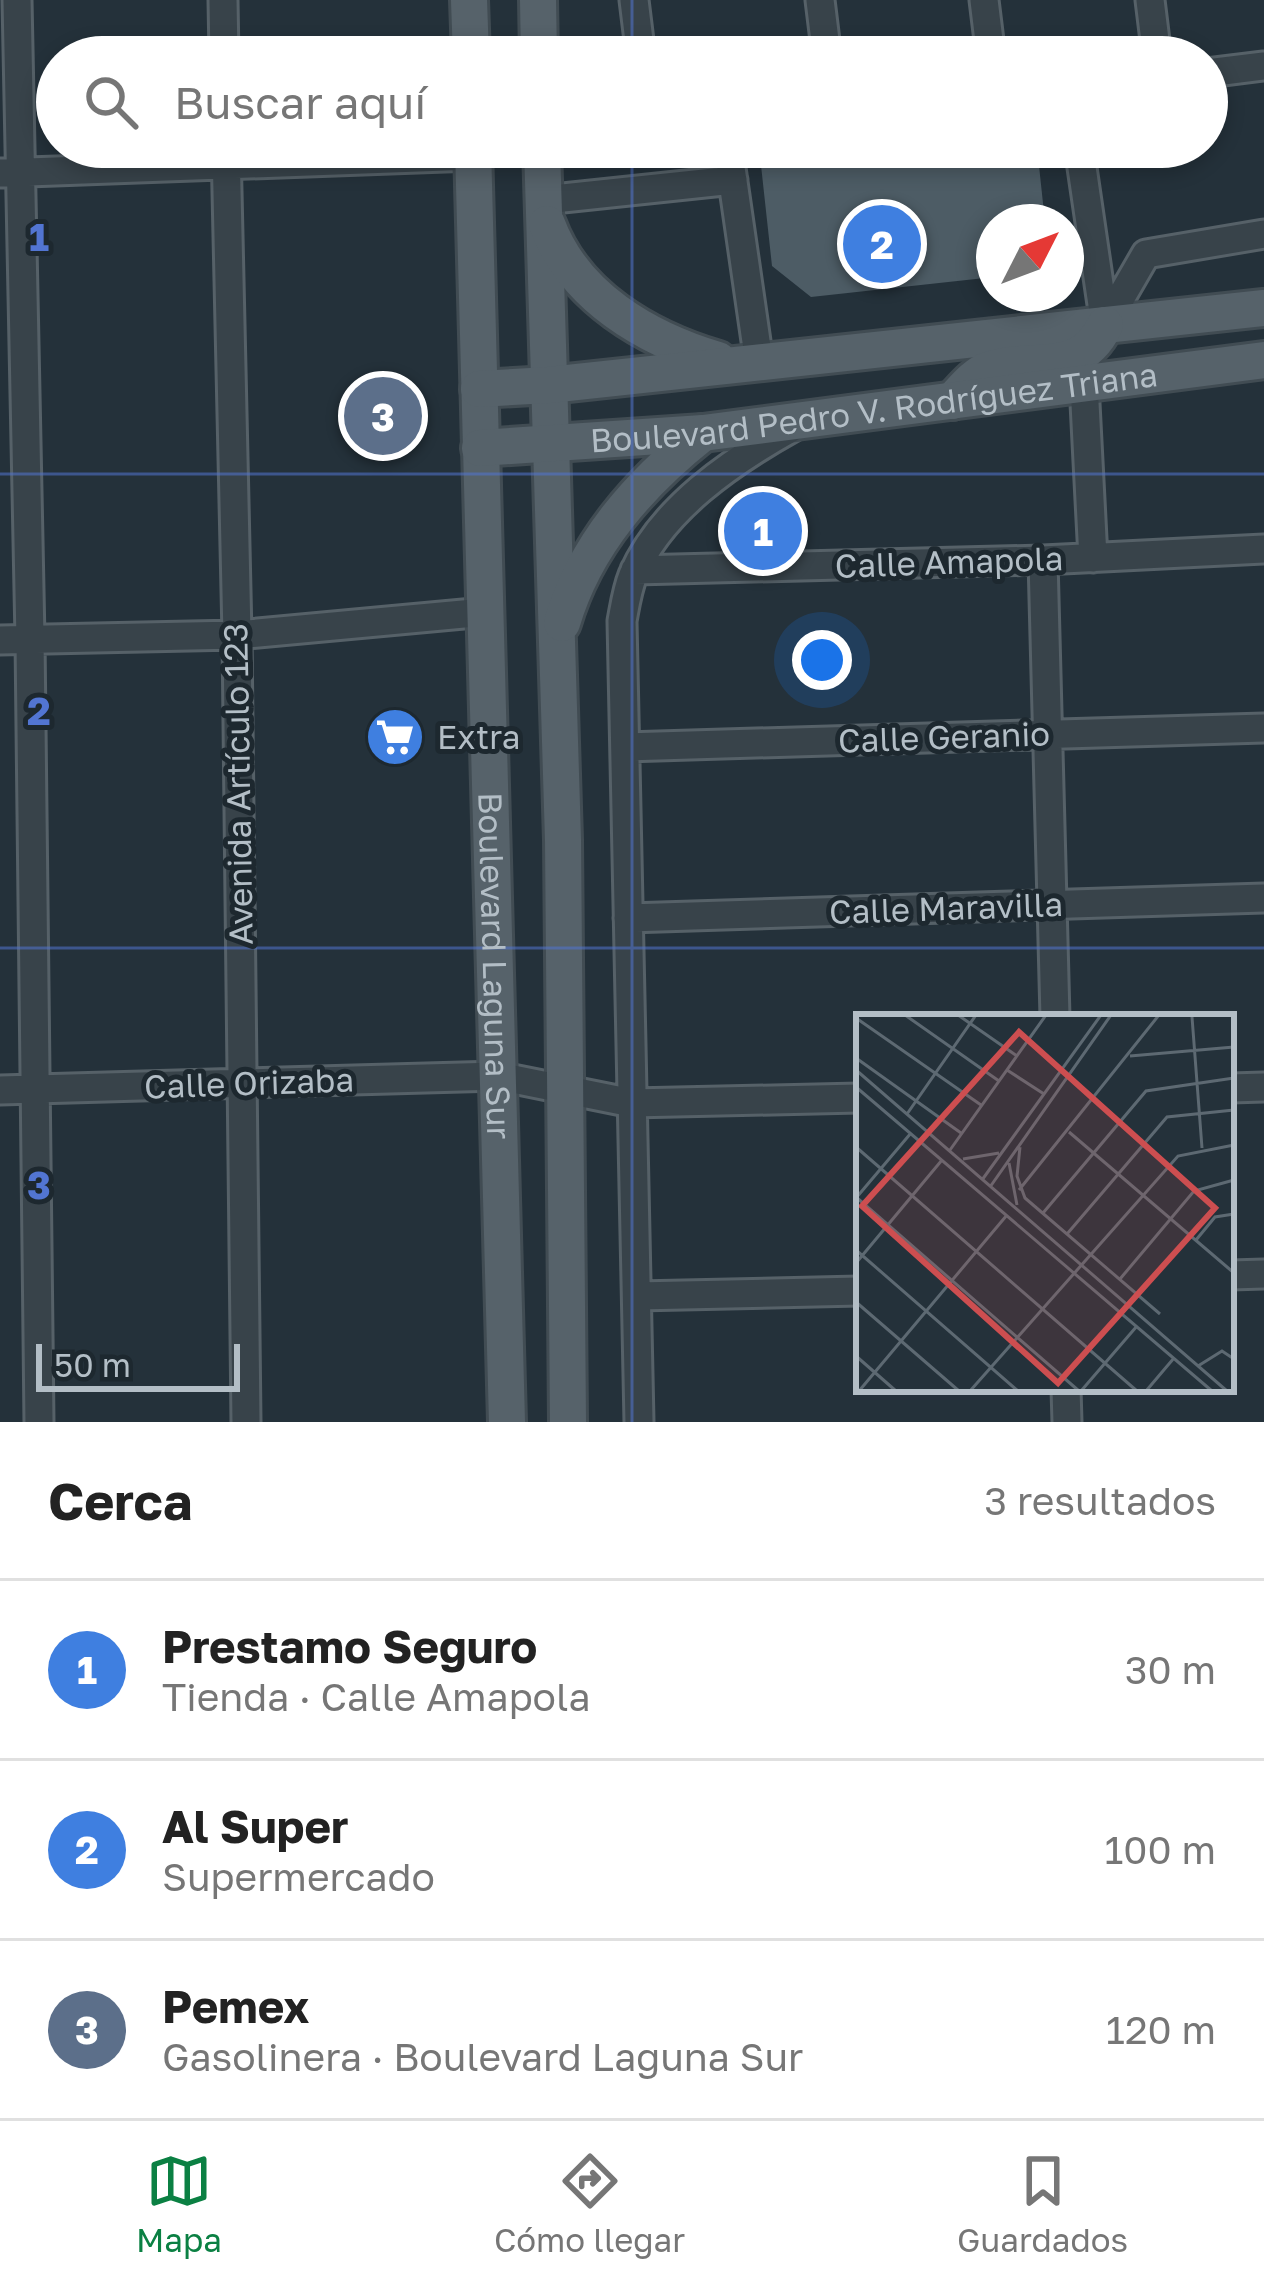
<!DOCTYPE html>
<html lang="es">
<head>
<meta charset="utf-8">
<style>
  body { margin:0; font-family:"Golos Text",sans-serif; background:#f2f2f2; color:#222 }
  .compass { position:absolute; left:976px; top:204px; width:108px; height:108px; border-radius:50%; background:#fff; box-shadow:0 6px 18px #0003; rotate:48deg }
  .scale { position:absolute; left:36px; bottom:30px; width:204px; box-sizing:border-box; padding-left:12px; border:6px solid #b3bec6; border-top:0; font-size:33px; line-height:42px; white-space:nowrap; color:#b3bec6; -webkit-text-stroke:9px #1d282f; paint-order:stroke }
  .you { position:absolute; left:822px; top:660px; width:42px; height:42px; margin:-30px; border:9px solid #fff; border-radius:50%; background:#1a73e8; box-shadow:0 0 0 18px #1a73e833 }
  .badge { display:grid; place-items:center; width:78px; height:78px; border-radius:50%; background:#0b8043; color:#fff; font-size:39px; font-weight:700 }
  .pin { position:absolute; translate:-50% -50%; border:6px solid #fff; box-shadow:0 3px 12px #0006 }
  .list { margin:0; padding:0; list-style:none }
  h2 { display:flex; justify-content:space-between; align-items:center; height:156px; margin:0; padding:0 48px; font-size:51px }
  h2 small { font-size:39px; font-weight:400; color:#767676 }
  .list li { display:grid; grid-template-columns:78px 1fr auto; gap:36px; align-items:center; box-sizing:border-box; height:180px; padding:0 48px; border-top:3px solid #e0e0e0 }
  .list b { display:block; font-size:45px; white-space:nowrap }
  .list p { margin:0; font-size:39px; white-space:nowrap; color:#767676 }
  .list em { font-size:39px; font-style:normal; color:#767676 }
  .icon { flex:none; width:66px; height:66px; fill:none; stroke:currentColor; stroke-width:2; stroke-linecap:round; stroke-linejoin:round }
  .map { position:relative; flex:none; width:1264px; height:1422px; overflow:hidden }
  .search { position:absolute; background:#fff; box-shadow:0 6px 18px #0003; left:36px; right:36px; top:36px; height:132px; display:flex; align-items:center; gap:30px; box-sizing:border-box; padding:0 42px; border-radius:66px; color:#767676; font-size:45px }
  .sheet { height:696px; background:#fff }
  nav { display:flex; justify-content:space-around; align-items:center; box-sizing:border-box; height:168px; border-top:3px solid #e0e0e0; background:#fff; font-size:33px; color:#767676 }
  nav a { display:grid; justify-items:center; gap:6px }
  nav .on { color:#0b8043 }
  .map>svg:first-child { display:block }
  .building { fill:#4d5c65 }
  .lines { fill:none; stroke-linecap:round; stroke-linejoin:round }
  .minor-casing { stroke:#566168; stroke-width:33 }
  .major-casing { stroke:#414c53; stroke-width:42 }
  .minor { stroke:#38434a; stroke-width:27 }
  .major { stroke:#56626a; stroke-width:36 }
  .grid { fill:none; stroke:#5275d2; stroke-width:3; stroke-opacity:0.55 }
  .labels { text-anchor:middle; stroke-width:10; stroke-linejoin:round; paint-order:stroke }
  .street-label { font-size:33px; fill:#b3bec6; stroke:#1d282f }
  .poi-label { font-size:33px; fill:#b3bec6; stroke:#1d282f; text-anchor:start }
  .inset-road { fill:none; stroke:#5d6972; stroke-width:3 }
  .view { fill:#cd4e50; fill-opacity:0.15; stroke:#cd4e50; stroke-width:6 }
  .inset-edge { fill:none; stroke:#b3bec6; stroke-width:6 }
  .grid-label { font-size:39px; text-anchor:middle; font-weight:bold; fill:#5275d2; stroke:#1d282f; stroke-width:10; stroke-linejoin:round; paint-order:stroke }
</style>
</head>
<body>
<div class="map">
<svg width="1264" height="1422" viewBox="0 0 1264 1422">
  <rect width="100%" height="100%" fill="#24313a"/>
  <path class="building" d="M 759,147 L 1037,147 L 1045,222 L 994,222 L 994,277 L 811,297 L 772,266 Z"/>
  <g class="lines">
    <g class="minor-casing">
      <path id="minor" d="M 17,0 L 30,639 L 39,1422
        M 223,0 L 224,57
        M 634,0 L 641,57
        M 820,0 L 827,57
        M 984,0 L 991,57
        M 1150,0 L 1157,57
        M 1207,73 L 1264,66
        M 226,147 L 237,635 L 246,1422
        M 728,147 L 759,362
        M 1079,147 L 1105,325
        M 0,173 L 473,156
        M 544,200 L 733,180
        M 1105,325 L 1146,254 L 1264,234
        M 1084,384 L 1093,558
        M 1043,560 L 1055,1017
        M 635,570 L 1043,560 L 1264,549
        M 0,640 L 237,635 L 485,612
        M 625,747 L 1264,728
        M 628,918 L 1264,898
        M 1231,1088 L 1264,1087
        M 0,1090 L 498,1076 L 632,1103 L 859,1098
        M 1231,1275 L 1264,1274
        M 637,1296 L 859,1291
        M 1066,1389 L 1067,1422
        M 639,1422 L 622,621 C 625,605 627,590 633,575 C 661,509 732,461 793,427"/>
    </g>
    <g class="major-casing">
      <g id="major">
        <path d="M 469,0 L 471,57"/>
        <path d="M 538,0 L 539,57"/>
        <path id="s1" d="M 473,147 L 507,1422"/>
        <path d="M 542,147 L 563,840 L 568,1422"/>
        <path d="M 547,224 C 574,297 647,339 718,360"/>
        <path d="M 479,389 L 549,385 L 1264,308"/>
        <path d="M 952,401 C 962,391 975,374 988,370 C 1034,354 1079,379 1105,325"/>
        <path id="s2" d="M 480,448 L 703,433 L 1264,360"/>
        <path d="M 562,623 C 585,544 640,483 703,433"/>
      </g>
    </g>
    <use href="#minor" class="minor"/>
    <use href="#major" class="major"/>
  </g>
  <path class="grid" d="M 632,0 L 632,57M 632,147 L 632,1422M 0,474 L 1264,474M 0,948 L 1264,948"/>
  <defs>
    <g id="supermarket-disc" transform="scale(3)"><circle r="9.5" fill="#3f7fe0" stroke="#1d282f"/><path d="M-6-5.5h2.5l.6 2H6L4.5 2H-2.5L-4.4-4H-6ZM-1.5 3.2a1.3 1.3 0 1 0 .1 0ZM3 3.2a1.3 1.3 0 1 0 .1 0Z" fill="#fff"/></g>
  </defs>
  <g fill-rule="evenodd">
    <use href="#supermarket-disc" x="395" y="737"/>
  </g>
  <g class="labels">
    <g class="street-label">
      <text dy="12" stroke="none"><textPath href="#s2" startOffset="396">Boulevard Pedro V. Rodríguez Triana</textPath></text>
      <text transform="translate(949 562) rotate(-2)" y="12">Calle Amapola</text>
      <text transform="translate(944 737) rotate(-2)" y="12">Calle Geranio</text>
      <text transform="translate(238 784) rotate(-91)" y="12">Avenida Artículo 123</text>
      <text transform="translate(946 908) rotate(-2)" y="12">Calle Maravilla</text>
      <text dy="12" stroke="none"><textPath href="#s1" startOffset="819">Boulevard Laguna Sur</textPath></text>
      <text transform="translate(249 1083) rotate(-2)" y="12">Calle Orizaba</text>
    </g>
    <g class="poi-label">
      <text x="437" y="749">Extra</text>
    </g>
  </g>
  <g transform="translate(856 1014)">
    <rect width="378" height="378" fill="#24313a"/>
    <path class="inset-road" d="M 49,1 L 143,67M 102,1 L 161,42M 336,3 L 346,134M 0,4 L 125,91M 274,42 L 378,33M 0,44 L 105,119M 0,56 L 371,377M 151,56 L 188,80M 0,73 L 356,377M 51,100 L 120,1M 213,118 L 378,259M 0,133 L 281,377M 164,133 L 161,162 L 169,184 L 304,300M 94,136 L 190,1M 107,145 L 143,139M 153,149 L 161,191M 126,166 L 245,1M 134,173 L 255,1M 163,176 L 303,1M 0,183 L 223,377M 0,184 L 55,119M 187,199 L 290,77 L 378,64M 211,220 L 311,103 L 378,96M 340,226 L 359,203 L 378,200M 0,236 L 162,377M 0,249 L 86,146M 264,265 L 338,177 L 378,166M 0,288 L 103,377M 0,342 L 40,377M 342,352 L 366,337 L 378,345M 3,377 L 151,201M 114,377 L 322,142 L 378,131M 225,377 L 281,312M 290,377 L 318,344"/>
    <path class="view" d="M 163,18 L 359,194 L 202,369 L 6,192 Z"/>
    <rect width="378" height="378" class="inset-edge"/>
  </g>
  <g class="grid-label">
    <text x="39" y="251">1</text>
    <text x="39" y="725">2</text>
    <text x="39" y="1199">3</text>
  </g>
</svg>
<svg class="compass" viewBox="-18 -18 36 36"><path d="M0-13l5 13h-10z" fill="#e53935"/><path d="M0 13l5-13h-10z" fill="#767676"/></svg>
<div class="scale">50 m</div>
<div class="you"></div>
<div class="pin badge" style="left:763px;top:531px;background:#3f7fe0">1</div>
<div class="pin badge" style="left:882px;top:244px;background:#3f7fe0">2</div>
<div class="pin badge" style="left:383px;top:416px;background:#5c6f8a">3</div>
<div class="search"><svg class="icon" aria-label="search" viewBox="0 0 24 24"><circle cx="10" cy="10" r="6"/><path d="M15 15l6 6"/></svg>Buscar aquí</div>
</div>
<section class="sheet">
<h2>Cerca<small>3 resultados</small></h2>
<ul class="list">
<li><span class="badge" style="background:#3f7fe0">1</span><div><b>Prestamo Seguro</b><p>Tienda · Calle Amapola</p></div><em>30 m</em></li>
<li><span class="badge" style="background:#3f7fe0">2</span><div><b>Al Super</b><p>Supermercado</p></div><em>100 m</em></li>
<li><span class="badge" style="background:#5c6f8a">3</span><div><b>Pemex</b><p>Gasolinera · Boulevard Laguna Sur</p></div><em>120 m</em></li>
</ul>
</section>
<nav>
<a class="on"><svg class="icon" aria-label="map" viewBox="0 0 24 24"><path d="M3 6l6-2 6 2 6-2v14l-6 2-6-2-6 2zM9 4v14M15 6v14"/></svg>Mapa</a>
<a><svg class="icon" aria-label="directions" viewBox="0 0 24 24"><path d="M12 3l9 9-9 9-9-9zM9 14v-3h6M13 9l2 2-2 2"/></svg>Cómo llegar</a>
<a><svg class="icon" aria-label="saved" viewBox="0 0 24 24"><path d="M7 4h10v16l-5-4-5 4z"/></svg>Guardados</a>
</nav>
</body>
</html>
